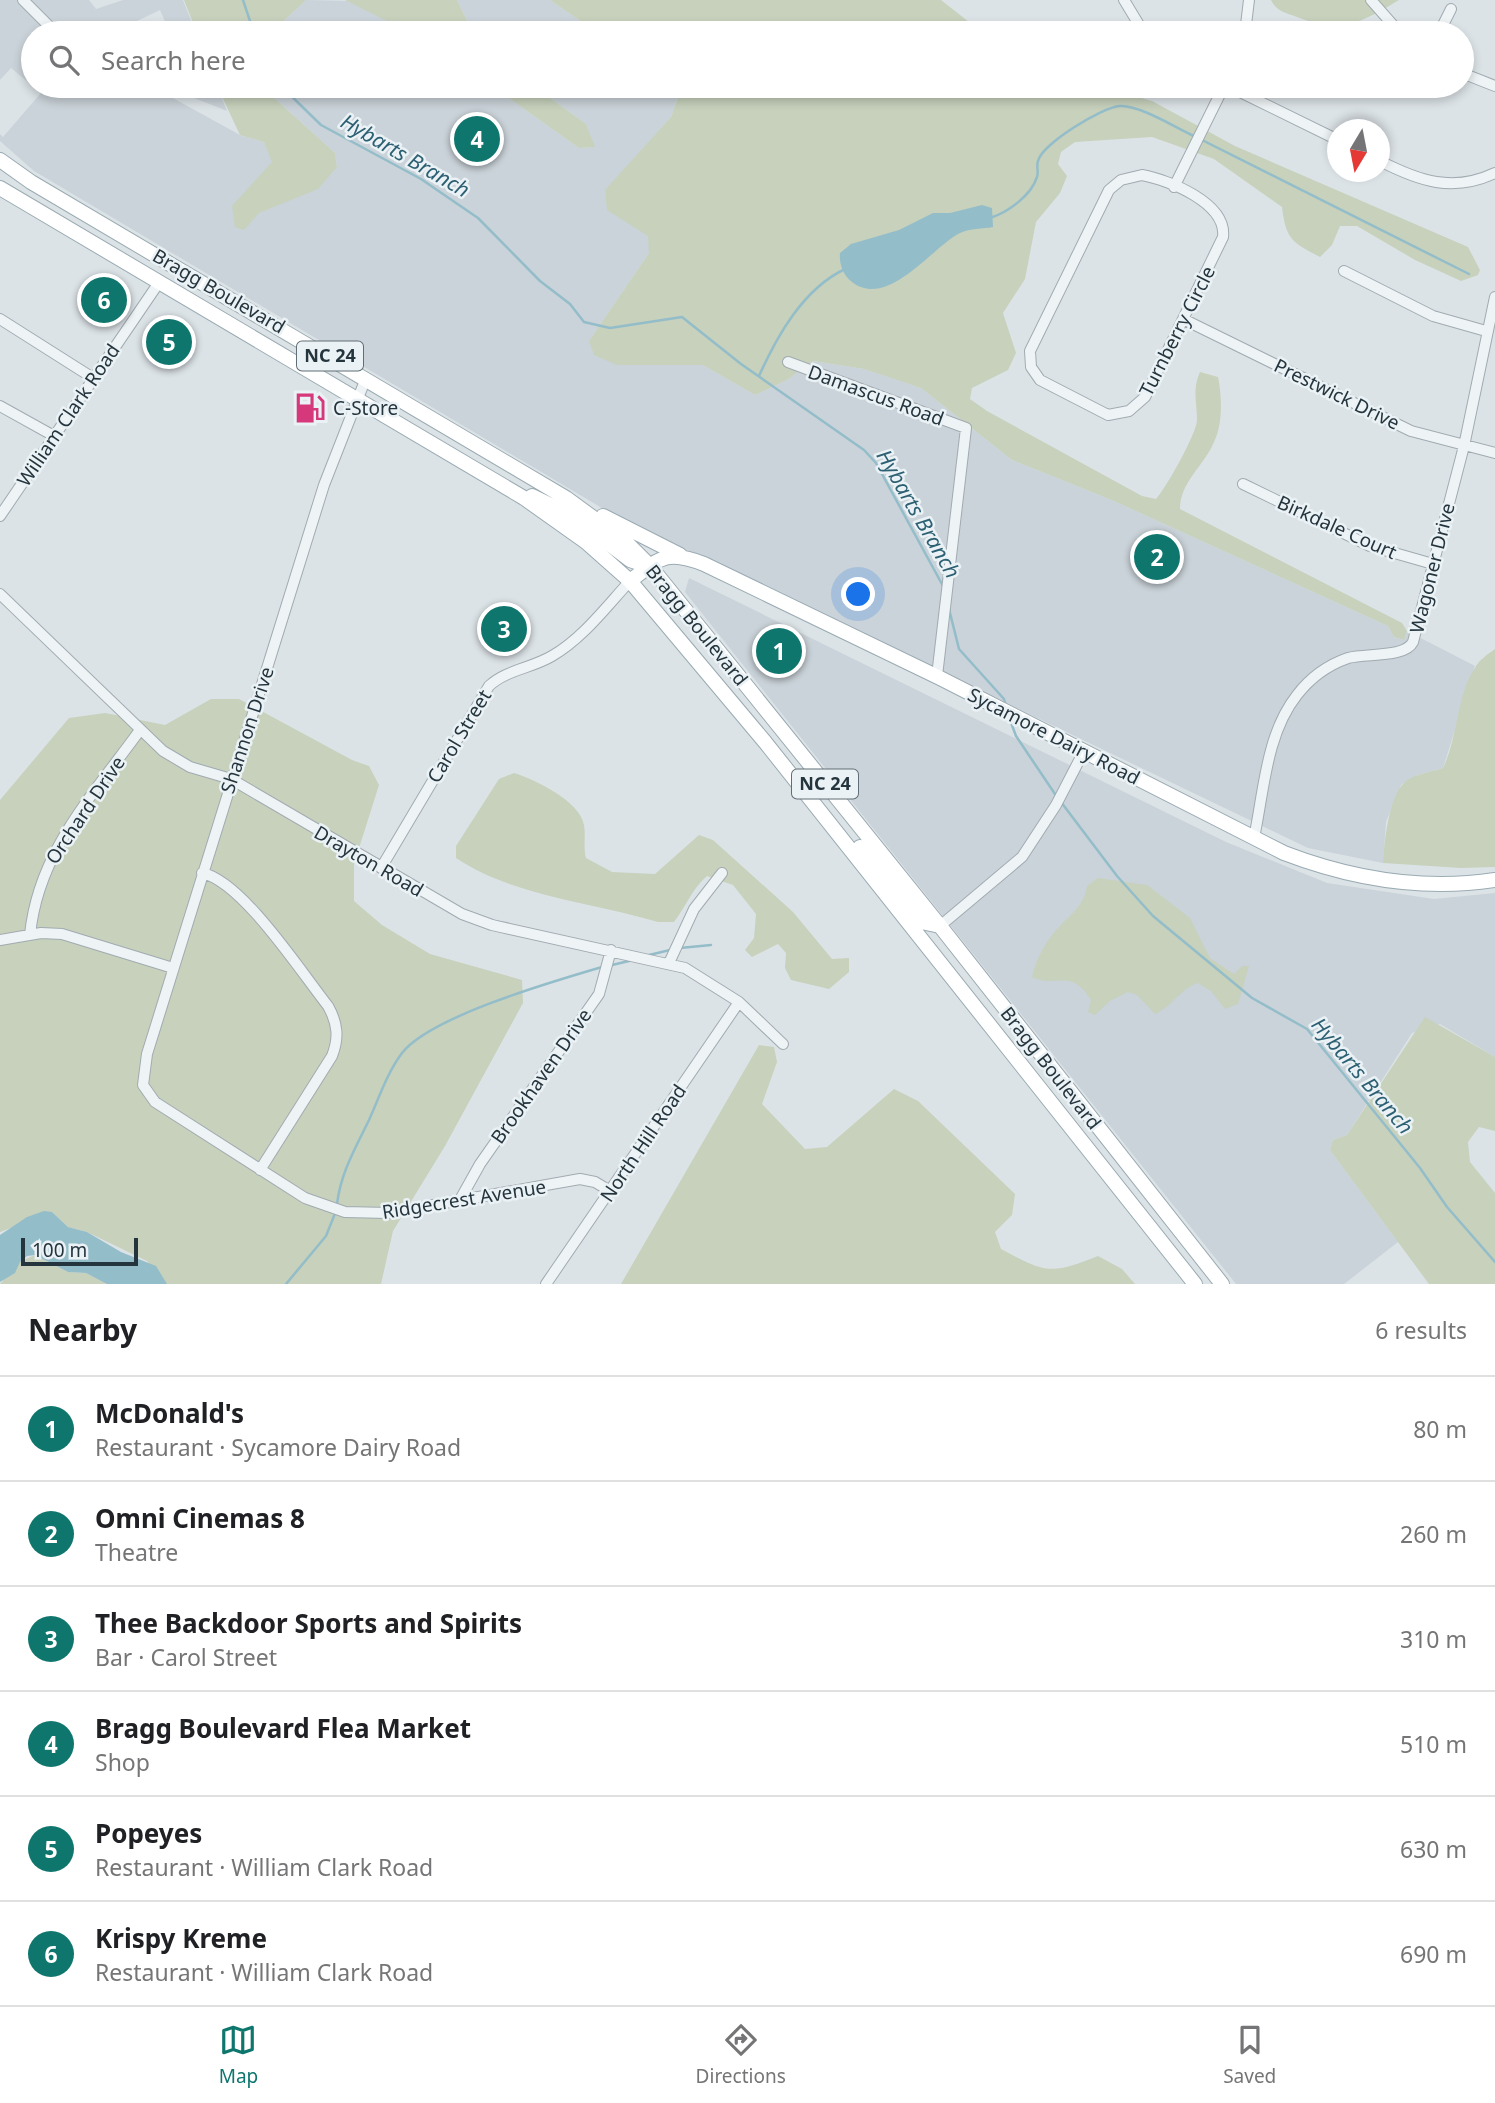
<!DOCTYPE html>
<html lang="en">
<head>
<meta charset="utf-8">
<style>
  body { margin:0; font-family:"Noto Sans",sans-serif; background:#f6f6f6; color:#202124 }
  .compass { position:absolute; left:1327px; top:119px; width:63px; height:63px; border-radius:50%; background:#fff; box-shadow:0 4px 10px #0003; rotate:190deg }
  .scale { position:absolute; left:21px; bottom:18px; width:117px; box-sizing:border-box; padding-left:7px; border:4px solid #25353e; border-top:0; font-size:19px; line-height:24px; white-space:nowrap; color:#25353e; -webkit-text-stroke:5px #ebf2f5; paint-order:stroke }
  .you { position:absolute; left:859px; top:595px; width:24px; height:24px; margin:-18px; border:5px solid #fff; border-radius:50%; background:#1a73e8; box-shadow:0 0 0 10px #1a73e833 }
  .badge { display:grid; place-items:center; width:46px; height:46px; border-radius:50%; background:#0f766e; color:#fff; font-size:23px; font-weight:700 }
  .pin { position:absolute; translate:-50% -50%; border:4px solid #fff; box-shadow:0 2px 7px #0006 }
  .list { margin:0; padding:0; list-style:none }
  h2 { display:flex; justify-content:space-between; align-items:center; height:91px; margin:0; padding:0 28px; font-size:30px }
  h2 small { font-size:23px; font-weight:400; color:#757577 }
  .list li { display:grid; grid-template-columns:46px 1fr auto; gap:21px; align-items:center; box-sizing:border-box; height:105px; padding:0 28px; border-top:2px solid #e0e0e0 }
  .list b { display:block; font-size:26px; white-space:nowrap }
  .list p { margin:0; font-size:23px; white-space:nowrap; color:#757577 }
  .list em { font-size:23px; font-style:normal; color:#757577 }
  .icon { flex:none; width:38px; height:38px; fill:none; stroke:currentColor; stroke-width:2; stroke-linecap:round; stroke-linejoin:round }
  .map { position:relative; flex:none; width:1495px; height:1284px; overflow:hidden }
  .search { position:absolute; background:#fff; box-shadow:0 4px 10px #0003; left:21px; right:21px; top:21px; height:77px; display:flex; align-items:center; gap:18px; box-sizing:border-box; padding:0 24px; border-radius:38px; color:#757577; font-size:26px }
  .sheet { height:721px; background:#fff }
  nav { display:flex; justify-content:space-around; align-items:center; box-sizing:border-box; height:98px; border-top:2px solid #e0e0e0; background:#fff; font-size:19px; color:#757577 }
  nav a { display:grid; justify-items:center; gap:4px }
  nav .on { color:#0f766e }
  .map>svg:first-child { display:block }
  .built { fill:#cad3d9 }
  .green { fill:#c7d1bc }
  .water { fill:#94bdca }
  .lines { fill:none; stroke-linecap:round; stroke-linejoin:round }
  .stream { stroke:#94bdca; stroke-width:2.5 }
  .minor-casing { stroke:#a1abb1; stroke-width:12 }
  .major-casing { stroke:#9aabb3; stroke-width:16 }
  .minor { stroke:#eef3f5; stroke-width:10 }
  .major { stroke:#fff; stroke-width:14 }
  .labels { text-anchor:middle; stroke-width:5; stroke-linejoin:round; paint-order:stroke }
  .shield { fill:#ebf2f5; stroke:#606e75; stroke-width:2 }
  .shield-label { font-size:18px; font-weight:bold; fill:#25353e }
  .street-label { font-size:19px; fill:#25353e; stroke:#ebf2f5 }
  .poi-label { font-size:19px; fill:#25353e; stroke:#ebf2f5; text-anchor:start }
  .water-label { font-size:21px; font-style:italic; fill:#2d6073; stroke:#ebf2f5 }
</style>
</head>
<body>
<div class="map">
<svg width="1495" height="1284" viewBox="0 0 1495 1284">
  <rect width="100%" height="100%" fill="#dce3e7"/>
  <path class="built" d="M 0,0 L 89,0 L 96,9 L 123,0 L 183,0 L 196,33 L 185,33 L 183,29 L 174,33 L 158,33 L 168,28 L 160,10 L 137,21 L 142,33 L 33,33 L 33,86 L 151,86 L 240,135 L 264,142 L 273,163 L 259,213 L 337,167 L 335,153 L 261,86 L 492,86 L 579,148 L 594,147 L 586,124 L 534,86 L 674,86 L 680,90 L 671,117 L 605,191 L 608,210 L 649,236 L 649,253 L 589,341 L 663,364 L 703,365 L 755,395 L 787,380 L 813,361 L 864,369 L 921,388 L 1012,460 L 1114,501 L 1388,626 L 1394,637 L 1404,640 L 1407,631 L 1475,666 L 1443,768 L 1417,775 L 1401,785 L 1386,822 L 1383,863 L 1308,848 L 612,514 L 34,171 L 0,141 L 0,134 L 3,137 L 41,93 L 11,68 L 0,80 Z
    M 306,0 L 351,1 L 411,33 L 271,33 Z
    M 457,0 L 550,0 L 598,33 L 473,33 Z
    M 164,86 L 183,88 L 217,86 L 227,111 Z
    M 689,578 L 1226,842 L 1327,883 L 1434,899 L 1495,893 L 1495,1057 L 1440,1024 L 1412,1033 L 1347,1135 L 1333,1140 L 1330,1150 L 1398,1242 L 1344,1284 L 1236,1284 L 685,592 Z"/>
  <path class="green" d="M 184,0 L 306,0 L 271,33 L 197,33 Z
    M 345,0 L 457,0 L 473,33 L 411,33 Z
    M 550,0 L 941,0 L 983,33 L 598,33 Z
    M 1271,0 L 1399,0 C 1361,23 1341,34 1297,17 C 1286,13 1276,11 1271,0 Z
    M 217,86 L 261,86 L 335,153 L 337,167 L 318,189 L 259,213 L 244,230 L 235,227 L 232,206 L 272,162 L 264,142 L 240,135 Z
    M 492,86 L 534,86 L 586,124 L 595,147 L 579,148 Z
    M 674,86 L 1099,86 L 1152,101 L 1235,146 L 1468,247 L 1480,270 L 1478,275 L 1461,281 L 1415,260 L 1357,226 L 1340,226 L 1332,245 L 1320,257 C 1292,242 1286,240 1282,207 L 1214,159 L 1152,137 L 1075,142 L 1061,152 L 1058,164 L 1067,176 L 1060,193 L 1036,222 L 1025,279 L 1003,313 L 1016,353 L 1008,370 L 972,388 L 970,399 L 987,411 L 1142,496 L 1156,499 C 1166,488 1197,433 1197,420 C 1197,402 1192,390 1200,372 L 1218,377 C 1222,396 1223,424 1214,442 C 1204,466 1180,482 1180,509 L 1402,623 L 1407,631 L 1404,640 L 1394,637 L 1388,626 L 1114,501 L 1012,460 L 921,388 L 864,369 L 813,361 L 787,380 L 755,395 L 703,365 L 617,365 L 594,355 L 589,341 L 649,253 L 648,236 L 607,210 L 605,190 L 671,117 L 680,91 Z
    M 1495,649 L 1495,867 L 1461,868 L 1383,863 C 1384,843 1389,798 1403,784 C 1412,774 1431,772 1443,768 C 1458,738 1457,693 1475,668 C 1479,660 1488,654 1495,649 Z
    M 211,699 L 239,699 L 352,760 L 369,766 L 379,785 L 354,864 L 354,901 L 382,925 L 430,954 L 522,980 L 523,1003 L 445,1146 L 393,1231 L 381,1284 L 166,1284 L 147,1261 L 87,1232 L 68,1227 L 52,1212 L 0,1232 L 0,800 L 69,718 L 105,713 L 165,725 Z
    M 514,773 C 534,779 580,801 584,825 C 586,836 583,847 586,858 L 612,872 L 655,874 L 699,835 L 713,840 L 793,912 L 832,959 L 849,958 L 849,972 L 829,989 L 791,980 L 785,968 L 786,953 L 778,944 L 752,957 L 745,950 L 754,938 L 756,914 L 733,885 L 707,876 C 691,890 687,905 674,922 L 658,922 C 591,902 515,897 456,858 L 456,846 L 499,779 Z
    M 1098,878 L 1147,885 L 1190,918 L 1210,958 L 1234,974 L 1242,966 L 1249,966 L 1238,1004 L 1225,1009 L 1211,991 L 1198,983 C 1181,988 1172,1007 1155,1014 L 1137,995 L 1128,992 L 1110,1001 L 1095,1015 L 1088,1012 L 1091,1000 C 1070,967 1058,989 1032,977 C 1036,959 1046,940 1059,927 C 1072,913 1084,906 1087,886 Z
    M 1425,1017 L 1495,1057 L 1495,1131 L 1479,1127 L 1468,1142 L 1470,1162 L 1495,1193 L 1495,1284 L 1429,1284 L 1330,1150 L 1333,1140 L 1347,1135 Z
    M 759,1045 L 774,1047 L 777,1062 L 762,1104 L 805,1149 L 827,1147 L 894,1089 L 918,1101 L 1015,1194 L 1012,1215 L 995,1232 L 1001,1249 C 1046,1273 1051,1275 1098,1256 L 1122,1269 L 1135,1284 L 621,1284 Z
    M 35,1255 L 68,1272 L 86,1273 L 108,1284 L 0,1284 L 20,1262 Z"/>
  <path class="water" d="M 982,205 L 992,208 L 993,227 C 983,229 970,228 960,233 C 933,246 888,310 852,282 C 843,275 839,264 840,253 L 851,244 L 899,230 L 933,213 L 950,213 Z
    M 44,1211 L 52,1212 L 68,1227 L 87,1232 L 121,1252 L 156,1266 L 167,1284 L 107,1284 L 86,1273 L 68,1272 L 35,1255 L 27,1256 L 20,1262 L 15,1273 L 0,1282 L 0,1235 L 27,1217 Z"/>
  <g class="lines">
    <path class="stream" d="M 243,0 L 254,33
      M 281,86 L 321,125 L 421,179 L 478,218 L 540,281 L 570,304 L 584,322 L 610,328 L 682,317 L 741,364 L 864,450 L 876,463 L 943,586
      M 1200,139 L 1469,274
      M 990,218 C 1008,212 1031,196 1037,177 C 1039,172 1036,166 1038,161 C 1042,144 1102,107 1120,106 C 1140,105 1176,128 1194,136
      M 759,376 C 777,336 803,289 845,269
      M 949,609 L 959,649 L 1004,699 L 1006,706
      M 1010,720 L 1016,736 L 1057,797
      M 1061,802 L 1117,876 L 1153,916 L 1252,998 L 1307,1029 L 1420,1168 L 1447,1207 L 1495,1262
      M 680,948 L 711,945
      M 649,955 L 670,950
      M 612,965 L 629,961
      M 337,1204 C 341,1172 355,1149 369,1120 C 379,1098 387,1073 402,1053 C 431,1016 555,981 602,967
      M 286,1284 L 326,1236 L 336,1211"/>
    <g class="minor-casing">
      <path id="minor" d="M 23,0 L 56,33
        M 1124,0 L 1144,33
        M 1371,0 L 1400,33
        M 1245,33 L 1249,0
        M 1439,33 L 1451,9
        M 1462,73 L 1495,86
        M 1228,86 L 1338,140
        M 1380,161 C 1419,181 1453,193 1495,173
        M 1142,175 C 1169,180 1227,203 1223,237 L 1145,397 L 1129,411 L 1108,415 L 1040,380 L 1031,367 L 1030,351 L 1109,190 L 1121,180 Z
        M 1174,187 L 1224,86
        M 1344,271 L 1433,316 L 1486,331
        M 0,319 L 93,378
        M 1185,320 L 1411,431 L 1495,453
        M 788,362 L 966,428 L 937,676
        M 366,378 L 324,485 L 147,1054 L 143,1085 L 155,1102 L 305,1198 L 345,1212 L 388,1213 L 580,1179 L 595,1182 L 610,1191
        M 0,406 L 54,436
        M 1243,484 L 1370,546 L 1433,564
        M 0,516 L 160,281
        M 0,594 L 163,751 L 190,767 L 231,779 L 462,914 L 492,925 L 685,968 L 739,1002 L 783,1044
        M 1254,838 C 1264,791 1266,734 1297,695 C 1310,678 1328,665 1348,658 C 1366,653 1405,658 1413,642 L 1464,446 L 1495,297
        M 381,868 L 489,686 C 506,670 532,668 552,656 C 583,638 606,607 630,581
        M 202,873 C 242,881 301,972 328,1006 C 338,1024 339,1038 332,1056 L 260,1170
        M 940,926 L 1022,857 L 1056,805 L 1084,751
        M 30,935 C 38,852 93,795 140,730
        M 0,940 L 41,933 L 62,934 L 173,968
        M 669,963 L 694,909 L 722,873
        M 461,1198 L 480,1164 L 599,994 L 611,950
        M 546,1284 L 739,1002"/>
    </g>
    <g class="major-casing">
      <path id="major" d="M 0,160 L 31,182 L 566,498 L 625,541 L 650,566 L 940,926 L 1222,1284
        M 0,188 L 524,498 L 586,542 L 630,581 L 765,742 L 1195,1284
        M 532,496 L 571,515 L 630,560 L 648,566
        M 603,516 L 680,555
        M 630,581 C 660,558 666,549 704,564 L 940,678 L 1284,853 C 1352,879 1422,891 1495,880
        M 860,847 L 921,922 L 940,926"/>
    </g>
    <use href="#minor" class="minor"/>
    <use href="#major" class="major"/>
  </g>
  <defs>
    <g id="fuel-bare" transform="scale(2.415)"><path d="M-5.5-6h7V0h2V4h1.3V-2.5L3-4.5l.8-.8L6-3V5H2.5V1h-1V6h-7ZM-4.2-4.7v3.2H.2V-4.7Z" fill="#d5387b" stroke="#ebf2f5" stroke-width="2.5" paint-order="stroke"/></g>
  </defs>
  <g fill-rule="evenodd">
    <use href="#fuel-bare" x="310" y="408"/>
  </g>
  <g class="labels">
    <g class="shield">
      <rect x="297" y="341.5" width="66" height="29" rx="5"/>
      <rect x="792" y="769.5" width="66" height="29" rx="5"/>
    </g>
    <g class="shield-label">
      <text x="330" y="362">NC 24</text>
      <text x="825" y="790">NC 24</text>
    </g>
    <g class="street-label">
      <text transform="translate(219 291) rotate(30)" y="7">Bragg Boulevard</text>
      <text transform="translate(1177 331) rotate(-63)" y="7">Turnberry Circle</text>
      <text transform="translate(1337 394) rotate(26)" y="7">Prestwick Drive</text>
      <text transform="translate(876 395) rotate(20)" y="7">Damascus Road</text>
      <text transform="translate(68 415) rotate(-56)" y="7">William Clark Road</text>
      <text transform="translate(1337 527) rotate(24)" y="7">Birkdale Court</text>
      <text transform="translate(1432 568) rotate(-76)" y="7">Wagoner Drive</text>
      <text transform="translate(697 625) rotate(51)" y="7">Bragg Boulevard</text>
      <text transform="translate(247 730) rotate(-72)" y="7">Shannon Drive</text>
      <text transform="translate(459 736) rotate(-59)" y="7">Carol Street</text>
      <text transform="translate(1054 736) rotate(27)" y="7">Sycamore Dairy Road</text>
      <text transform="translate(85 810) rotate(-56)" y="7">Orchard Drive</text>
      <text transform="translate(369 861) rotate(30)" y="7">Drayton Road</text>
      <text transform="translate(1051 1068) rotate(52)" y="7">Bragg Boulevard</text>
      <text transform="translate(541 1076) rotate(-55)" y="7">Brookhaven Drive</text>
      <text transform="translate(643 1143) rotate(-56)" y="7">North Hill Road</text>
      <text transform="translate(464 1199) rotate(-9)" y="7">Ridgecrest Avenue</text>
    </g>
    <g class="poi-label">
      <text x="333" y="415">C-Store</text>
    </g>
    <g class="water-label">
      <text transform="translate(405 156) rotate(30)" y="7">Hybarts Branch</text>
      <text transform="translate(918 514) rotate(60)" y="7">Hybarts Branch</text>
      <text transform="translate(1362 1076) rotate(50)" y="7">Hybarts Branch</text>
    </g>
  </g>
</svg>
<svg class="compass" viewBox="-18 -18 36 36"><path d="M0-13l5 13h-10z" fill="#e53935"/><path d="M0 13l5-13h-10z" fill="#757577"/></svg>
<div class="scale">100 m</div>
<div class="you"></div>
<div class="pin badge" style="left:779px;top:651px">1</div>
<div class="pin badge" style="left:1157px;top:557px">2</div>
<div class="pin badge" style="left:504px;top:629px">3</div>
<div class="pin badge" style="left:477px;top:139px">4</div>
<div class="pin badge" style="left:169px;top:342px">5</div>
<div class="pin badge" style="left:104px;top:300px">6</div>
<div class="search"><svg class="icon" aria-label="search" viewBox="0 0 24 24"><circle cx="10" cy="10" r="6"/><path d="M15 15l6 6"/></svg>Search here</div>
</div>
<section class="sheet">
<h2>Nearby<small>6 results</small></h2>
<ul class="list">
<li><span class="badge">1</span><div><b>McDonald's</b><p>Restaurant · Sycamore Dairy Road</p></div><em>80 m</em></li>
<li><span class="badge">2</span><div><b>Omni Cinemas 8</b><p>Theatre</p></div><em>260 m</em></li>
<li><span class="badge">3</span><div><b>Thee Backdoor Sports and Spirits</b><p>Bar · Carol Street</p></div><em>310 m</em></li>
<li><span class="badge">4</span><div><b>Bragg Boulevard Flea Market</b><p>Shop</p></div><em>510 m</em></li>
<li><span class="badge">5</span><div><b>Popeyes</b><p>Restaurant · William Clark Road</p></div><em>630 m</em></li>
<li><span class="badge">6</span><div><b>Krispy Kreme</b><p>Restaurant · William Clark Road</p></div><em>690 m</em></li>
</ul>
</section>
<nav>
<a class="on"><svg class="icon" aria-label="map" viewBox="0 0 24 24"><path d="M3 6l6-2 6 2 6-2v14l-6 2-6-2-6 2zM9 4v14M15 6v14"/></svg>Map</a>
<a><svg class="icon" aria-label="directions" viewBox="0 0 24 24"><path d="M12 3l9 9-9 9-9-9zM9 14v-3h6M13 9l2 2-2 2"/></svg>Directions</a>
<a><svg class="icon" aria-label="saved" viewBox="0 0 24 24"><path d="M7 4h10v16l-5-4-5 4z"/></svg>Saved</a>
</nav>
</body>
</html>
